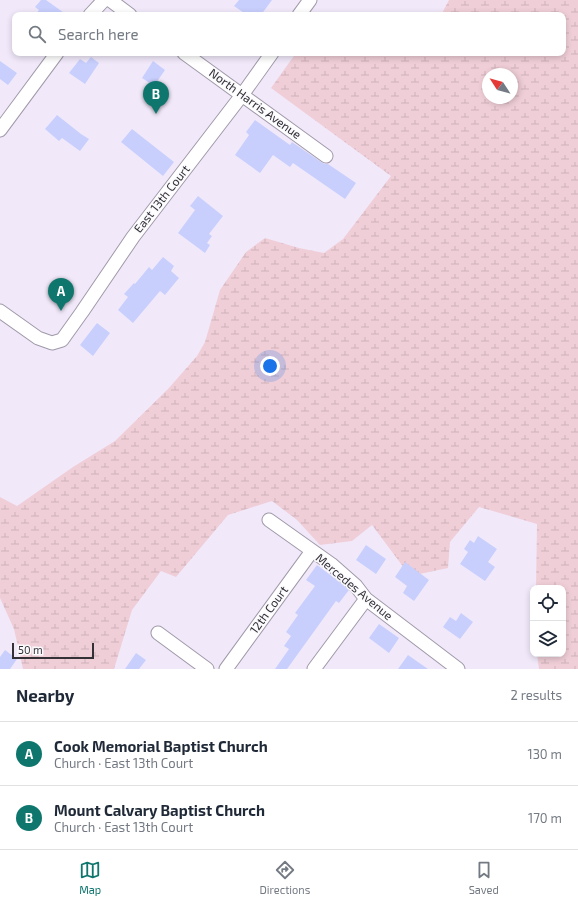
<!DOCTYPE html>
<html lang="en">
<head>
<meta charset="utf-8">
<style>
  body { margin:0; font-family:"Exo 2",sans-serif; background:#f2f2f3; color:#1f2937 }
  .controls { position:absolute; right:12px; bottom:12px; display:grid; overflow:hidden; border-radius:8px; box-shadow:0 2px 6px #0003 }
  .controls button { width:36px; height:36px; display:grid; place-items:center; padding:0; border:0; border-bottom:1px solid #e0e1e3; background:#fff; color:#1f2937; font:20px sans-serif }
  .compass { position:absolute; left:482px; top:68px; width:36px; height:36px; border-radius:50%; background:#fff; box-shadow:0 2px 6px #0003; rotate:306deg }
  .scale { position:absolute; left:12px; bottom:10px; width:82px; box-sizing:border-box; padding-left:4px; border:2px solid #333036; border-top:0; font-size:11px; line-height:14px; white-space:nowrap; color:#333036; -webkit-text-stroke:3px #fbfafd; paint-order:stroke }
  .you { position:absolute; left:270px; top:366px; width:14px; height:14px; margin:-10px; border:3px solid #fff; border-radius:50%; background:#1a73e8; box-shadow:0 0 0 6px #1a73e833 }
  .badge { display:grid; place-items:center; width:26px; height:26px; border-radius:50%; background:#0f766e; color:#fff; font-size:13px; font-weight:700 }
  .pin { position:absolute; translate:-50% -33px; filter:drop-shadow(0 1px 2px #0008) }
  .pin::after { content:''; position:absolute; top:21px; width:14px; height:12px; background:inherit; clip-path:polygon(0 0,100% 0,50% 100%) }
  .list { margin:0; padding:0; list-style:none }
  h2 { display:flex; justify-content:space-between; align-items:center; height:52px; margin:0; padding:0 16px; font-size:17px }
  h2 small { font-size:13px; font-weight:400; color:#747a83 }
  .list li { display:grid; grid-template-columns:26px 1fr auto; gap:12px; align-items:center; box-sizing:border-box; height:64px; padding:0 16px; border-top:1px solid #e0e1e3 }
  .list b { display:block; font-size:15px; white-space:nowrap }
  .list p { margin:0; font-size:13px; white-space:nowrap; color:#747a83 }
  .list em { font-size:13px; font-style:normal; color:#747a83 }
  .icon { flex:none; width:22px; height:22px; fill:none; stroke:currentColor; stroke-width:2; stroke-linecap:round; stroke-linejoin:round }
  .map { position:relative; flex:none; width:578px; height:669px; overflow:hidden }
  .search { position:absolute; background:#fff; box-shadow:0 2px 6px #0003; left:12px; right:12px; top:12px; height:44px; display:flex; align-items:center; gap:10px; box-sizing:border-box; padding:0 14px; border-radius:8px; color:#747a83; font-size:15px }
  .sheet { height:180px; background:#fff }
  nav { display:flex; justify-content:space-around; align-items:center; box-sizing:border-box; height:56px; border-top:1px solid #e0e1e3; background:#fff; font-size:11px; color:#747a83 }
  nav a { display:grid; justify-items:center; gap:2px }
  nav .on { color:#0f766e }
  .map>svg:first-child { display:block }
  .wetland { fill:url(#wetland-marsh); fill-rule:evenodd }
  .building { fill:#c8cffd }
  .lines { fill:none; stroke-linecap:round; stroke-linejoin:round }
  .minor-casing { stroke:#a099a9; stroke-width:15 }
  .minor { stroke:#fff; stroke-width:13 }
  .labels { text-anchor:middle; stroke-width:3; stroke-linejoin:round; paint-order:stroke }
  .street-label { font-size:12px; fill:#333036; stroke:#fbfafd }
</style>
</head>
<body>
<div class="map">
<svg width="578" height="669" viewBox="0 0 578 669">
  <defs>
    <pattern id="wetland-marsh" width="20" height="14" patternUnits="userSpaceOnUse"><rect width="20" height="14" fill="#f0ced7"/><path d="M1 5h8M5 5V1M11 12h8M15 12V8" fill="none" stroke="#ceb1b9"/></pattern>
  </defs>
  <rect width="100%" height="100%" fill="#f1e9fa"/>
  <path class="wetland" d="M 449,0 L 578,0 L 578,669 L 539,669 L 537,654 L 563,654 L 563,588 L 536,588 L 537,524 L 479,507 L 450,542 L 448,568 L 410,576 L 372,525 L 352,541 L 320,545 L 297,520 L 272,501 L 228,515 L 176,577 L 161,571 L 132,610 L 114,669 L 23,669 L 14,629 L 0,598 L 0,497 L 17,506 L 73,467 L 115,441 L 168,389 L 197,356 L 205,342 L 220,290 L 246,252 L 265,238 L 299,248 L 324,253 L 343,239 L 391,176 L 271,88 L 296,53 L 563,53 L 563,15 L 441,15 ZM 488,74 L 512,74 L 512,98 L 488,98 Z"/>
  <path class="building" d="M 41,0 L 46,0 L 67,15 L 35,15 L 39,10 L 35,7 Z
    M 239,0 L 272,0 L 261,15 L 247,15 L 234,6 Z
    M 91,57 L 99,63 L 85,84 L 69,73 L 80,59 L 86,63 Z
    M 0,61 L 17,73 L 8,85 L 0,79 Z
    M 153,61 L 165,70 L 154,86 L 142,78 Z
    M 57,115 L 81,134 L 89,139 L 80,151 L 62,138 L 59,141 L 45,129 Z
    M 255,120 L 290,145 L 292,142 L 321,162 L 325,164 L 328,164 L 356,183 L 345,199 L 293,163 L 290,167 L 273,155 L 260,173 L 235,155 L 249,135 L 246,132 Z
    M 132,129 L 174,162 L 163,176 L 121,142 Z
    M 198,196 L 223,216 L 209,234 L 212,236 L 207,243 L 210,245 L 205,253 L 178,233 L 195,210 L 190,206 Z
    M 163,257 L 174,266 L 171,271 L 179,278 L 165,295 L 160,291 L 133,323 L 118,310 L 128,297 L 124,294 L 134,283 L 135,284 L 149,267 L 152,270 Z
    M 97,323 L 110,333 L 93,356 L 80,345 Z
    M 478,536 L 497,549 L 488,562 L 495,567 L 485,581 L 460,564 L 468,552 L 464,549 L 470,540 L 474,543 Z
    M 366,545 L 386,559 L 376,574 L 356,560 Z
    M 405,562 L 429,580 L 414,601 L 403,593 L 407,586 L 395,577 Z
    M 317,565 L 333,577 L 349,590 L 339,603 L 336,601 L 287,669 L 275,669 L 289,649 L 284,646 L 291,636 L 286,632 L 298,615 L 295,613 L 315,586 L 306,580 Z
    M 461,613 L 473,622 L 460,639 L 443,627 L 450,617 L 456,621 Z
    M 379,624 L 399,638 L 389,653 L 369,638 Z
    M 5,650 L 17,659 L 10,669 L 0,669 L 0,657 Z
    M 136,653 L 146,660 L 139,669 L 125,669 Z
    M 408,655 L 428,669 L 398,669 Z"/>
  <g class="lines">
    <g class="minor-casing">
      <path id="minor" d="M 110,0 L 130,15
        M 90,15 L 104,0
        M 299,15 L 310,0
        M 184,53 L 326,156
        M 0,130 L 57,53
        M 0,311 L 38,338 L 52,343 L 62,340 L 82,312 L 133,237 L 242,95 L 272,53
        M 269,520 L 331,564 L 356,586 L 366,599 L 458,669
        M 158,633 L 207,669
        M 226,669 L 312,551
        M 314,669 L 366,599"/>
    </g>
    <use href="#minor" class="minor"/>
  </g>
  <g class="labels">
    <g class="street-label">
      <text transform="translate(255 104) rotate(36)" y="4">North Harris Avenue</text>
      <text transform="translate(162 199) rotate(-52)" y="4">East 13th Court</text>
      <text transform="translate(354 587) rotate(40)" y="4">Mercedes Avenue</text>
      <text transform="translate(269 610) rotate(-54)" y="4">12th Court</text>
    </g>
  </g>
</svg>
<div class="controls">
<button><svg class="icon" aria-label="locate" viewBox="0 0 24 24"><circle cx="12" cy="12" r="6"/><path d="M12 2v4M12 18v4M2 12h4M18 12h4"/></svg></button>
<button><svg class="icon" aria-label="layers" viewBox="0 0 24 24"><path d="M12 4l9 5-9 5-9-5zM3 14l9 5 9-5"/></svg></button>
</div>
<svg class="compass" viewBox="-18 -18 36 36"><path d="M0-13l5 13h-10z" fill="#e53935"/><path d="M0 13l5-13h-10z" fill="#747a83"/></svg>
<div class="scale">50 m</div>
<div class="you"></div>
<div class="pin badge" style="left:61px;top:311px">A</div>
<div class="pin badge" style="left:156px;top:114px">B</div>
<div class="search"><svg class="icon" aria-label="search" viewBox="0 0 24 24"><circle cx="10" cy="10" r="6"/><path d="M15 15l6 6"/></svg>Search here</div>
</div>
<section class="sheet">
<h2>Nearby<small>2 results</small></h2>
<ul class="list">
<li><span class="badge">A</span><div><b>Cook Memorial Baptist Church</b><p>Church · East 13th Court</p></div><em>130 m</em></li>
<li><span class="badge">B</span><div><b>Mount Calvary Baptist Church</b><p>Church · East 13th Court</p></div><em>170 m</em></li>
</ul>
</section>
<nav>
<a class="on"><svg class="icon" aria-label="map" viewBox="0 0 24 24"><path d="M3 6l6-2 6 2 6-2v14l-6 2-6-2-6 2zM9 4v14M15 6v14"/></svg>Map</a>
<a><svg class="icon" aria-label="directions" viewBox="0 0 24 24"><path d="M12 3l9 9-9 9-9-9zM9 14v-3h6M13 9l2 2-2 2"/></svg>Directions</a>
<a><svg class="icon" aria-label="saved" viewBox="0 0 24 24"><path d="M7 4h10v16l-5-4-5 4z"/></svg>Saved</a>
</nav>
</body>
</html>
